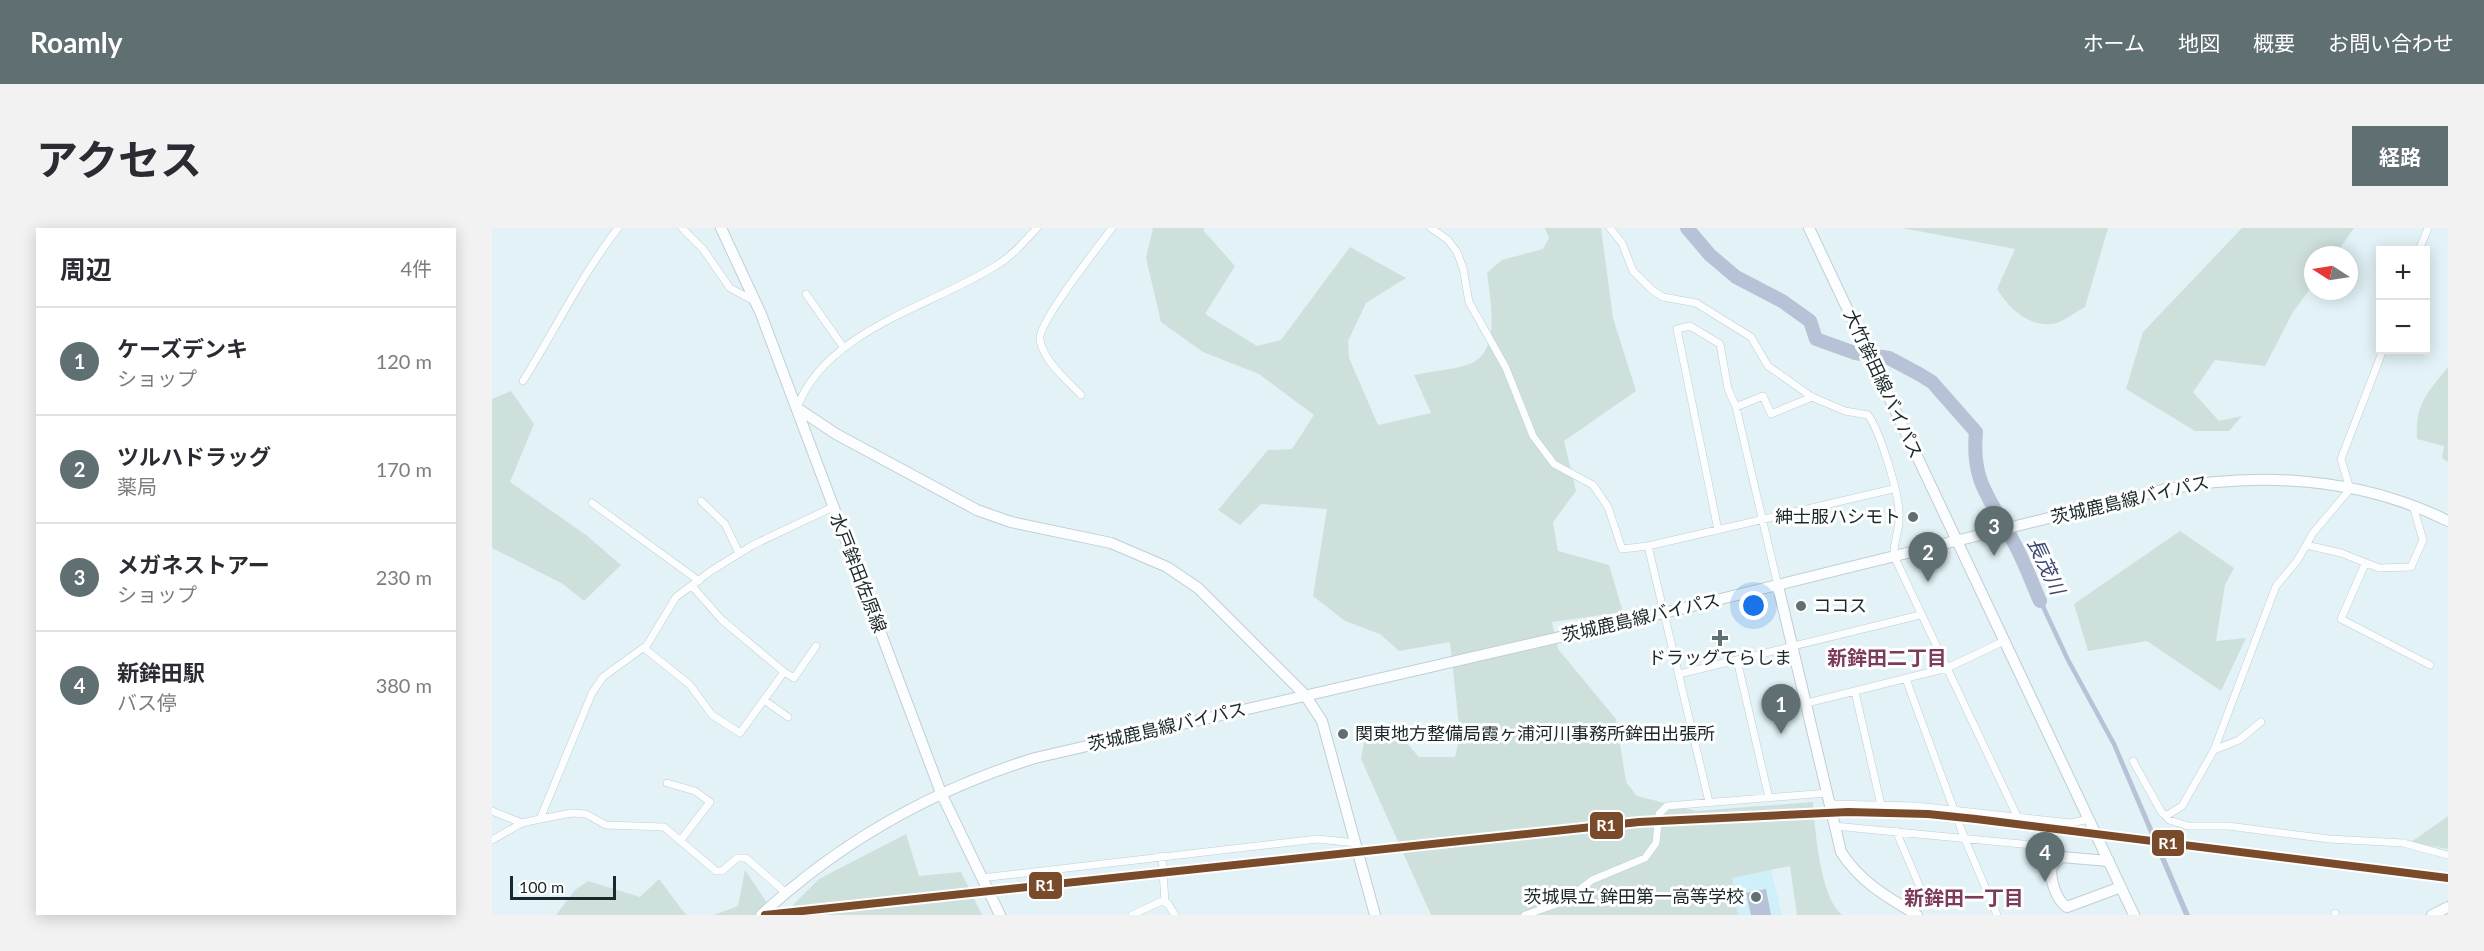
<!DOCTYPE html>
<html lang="ja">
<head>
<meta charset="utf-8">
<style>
  body { margin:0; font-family:Lato,"Noto Sans JP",sans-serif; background:#f2f2f3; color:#2b2b33 }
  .controls { position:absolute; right:18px; top:18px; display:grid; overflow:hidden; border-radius:0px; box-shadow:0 3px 15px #0003 }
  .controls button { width:54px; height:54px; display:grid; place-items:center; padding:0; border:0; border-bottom:2px solid #e1e1e2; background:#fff; color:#2b2b33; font:30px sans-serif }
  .compass { position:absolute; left:1812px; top:18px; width:54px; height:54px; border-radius:50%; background:#fff; box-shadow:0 3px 15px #0003; rotate:282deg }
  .scale { position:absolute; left:18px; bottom:15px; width:106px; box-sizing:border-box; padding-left:6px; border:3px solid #1a282b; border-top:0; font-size:16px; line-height:21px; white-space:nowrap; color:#1a282b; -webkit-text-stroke:4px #fefefe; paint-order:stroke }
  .you { position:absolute; left:1262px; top:378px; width:21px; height:21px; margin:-15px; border:4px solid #fff; border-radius:50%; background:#1a73e8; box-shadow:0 0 0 9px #1a73e833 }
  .badge { display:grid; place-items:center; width:39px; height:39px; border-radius:50%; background:#606f72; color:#fff; font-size:20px; font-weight:700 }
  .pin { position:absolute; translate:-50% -50px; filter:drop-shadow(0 2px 3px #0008) }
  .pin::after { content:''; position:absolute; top:32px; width:21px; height:18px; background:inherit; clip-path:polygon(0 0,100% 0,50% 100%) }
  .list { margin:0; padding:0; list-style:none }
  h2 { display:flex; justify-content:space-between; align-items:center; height:78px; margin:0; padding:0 24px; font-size:26px }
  h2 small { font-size:20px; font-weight:400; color:#7c7c81 }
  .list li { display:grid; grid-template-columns:39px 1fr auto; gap:18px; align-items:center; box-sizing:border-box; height:108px; padding:0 24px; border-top:2px solid #e1e1e2 }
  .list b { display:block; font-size:22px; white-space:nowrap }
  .list p { margin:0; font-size:20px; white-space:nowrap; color:#7c7c81 }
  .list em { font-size:20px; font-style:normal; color:#7c7c81 }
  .map { position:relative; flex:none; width:1956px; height:687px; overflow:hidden; border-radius:0px }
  header { display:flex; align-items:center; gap:36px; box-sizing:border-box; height:84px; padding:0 30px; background:#606f72; color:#fff }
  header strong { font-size:28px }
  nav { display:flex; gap:33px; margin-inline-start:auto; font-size:21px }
  .intro { display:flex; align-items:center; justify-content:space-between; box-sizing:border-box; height:144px; padding:0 36px }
  h1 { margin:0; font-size:42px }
  .button { padding:15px 27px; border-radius:0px; background:#606f72; color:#fff; font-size:21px; font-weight:700 }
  main { display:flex; gap:36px; padding:0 36px }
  aside { flex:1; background:#fff; border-radius:0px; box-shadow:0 3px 15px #0003 }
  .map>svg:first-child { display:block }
  .built { fill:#d0f0f9 }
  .green { fill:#cee0dc }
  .water { fill:#b7c2d6 }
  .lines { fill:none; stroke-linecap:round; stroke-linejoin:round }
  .river { stroke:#b7c2d6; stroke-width:14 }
  .street-casing { stroke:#c0ced2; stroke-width:8 }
  .secondary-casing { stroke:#c0ced2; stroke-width:12 }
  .primary-casing { stroke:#c0ced2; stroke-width:12 }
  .street { stroke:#fbfdfe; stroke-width:7 }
  .secondary { stroke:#fbfdfe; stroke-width:10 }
  .primary { stroke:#fbfdfe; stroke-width:10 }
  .rail-1-casing { stroke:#fefefe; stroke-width:12 }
  .rail-1 { stroke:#7a4b2a; stroke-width:8 }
  .poi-dot { fill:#606f72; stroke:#fefefe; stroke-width:2 }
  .labels { text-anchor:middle; stroke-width:6; stroke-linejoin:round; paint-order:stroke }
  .street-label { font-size:18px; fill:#1a282b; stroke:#fefefe }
  .poi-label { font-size:18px; fill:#1a282b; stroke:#fefefe; text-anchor:end }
  .water-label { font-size:20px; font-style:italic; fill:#3d4972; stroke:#fefefe }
  .neighbourhood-label { font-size:20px; font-weight:bold; fill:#7d3b5b; stroke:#fefefe }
  .line-badge { stroke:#fefefe; stroke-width:2 }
  .badge-label { font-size:16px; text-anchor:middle; font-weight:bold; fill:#fff }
</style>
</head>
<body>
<header>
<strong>Roamly</strong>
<nav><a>ホーム</a><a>地図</a><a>概要</a><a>お問い合わせ</a></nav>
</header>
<div class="intro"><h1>アクセス</h1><a class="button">経路</a></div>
<main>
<aside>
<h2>周辺<small>4件</small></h2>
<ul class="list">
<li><span class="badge">1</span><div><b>ケーズデンキ</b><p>ショップ</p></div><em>120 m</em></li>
<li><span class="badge">2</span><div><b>ツルハドラッグ</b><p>薬局</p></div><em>170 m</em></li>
<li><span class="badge">3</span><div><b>メガネストアー</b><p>ショップ</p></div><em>230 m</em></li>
<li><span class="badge">4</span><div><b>新鉾田駅</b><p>バス停</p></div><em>380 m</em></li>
</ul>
</aside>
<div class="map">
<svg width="1956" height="687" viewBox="0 0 1956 687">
  <rect width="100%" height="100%" fill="#e2f2f6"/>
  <path class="built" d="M 1279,642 L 1290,687 L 1246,687 L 1239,650 Z"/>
  <path class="green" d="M 661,0 L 713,0 L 711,2 L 743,38 L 713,86 L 765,118 L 789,112 L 858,19 L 914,50 L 874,75 L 856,113 L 857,130 L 886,197 L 939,185 L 922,147 C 940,143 961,142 978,136 C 1010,123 998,71 995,45 L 1010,32 L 1051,21 L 1057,10 L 1053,0 L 1109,0 L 1121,90 L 1144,163 L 1072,213 L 1084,263 L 1061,294 L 1066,323 L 1117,337 L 1131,384 L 1060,394 L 1066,421 L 1124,491 L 1134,554 L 1145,568 L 1204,583 L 1321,574 C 1323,602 1328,669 1350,687 L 1305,687 L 1298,638 L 1240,650 L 1246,687 L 939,687 L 869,531 L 873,508 L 905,504 L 927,529 L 963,529 L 968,507 L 958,414 L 907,423 L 888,406 L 853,393 L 821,368 L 835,281 L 769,276 L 748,297 L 726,282 L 776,222 L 800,221 L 822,187 L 767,146 L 711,124 L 669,94 L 654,30 Z
    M 1410,0 L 1616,0 L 1593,79 C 1583,84 1569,96 1559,96 C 1535,98 1516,79 1505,61 L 1523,21 Z
    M 1750,0 L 1862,0 L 1843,27 L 1821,27 L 1821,57 L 1801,84 L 1773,138 L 1723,132 L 1701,164 L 1727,193 L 1750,188 L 1737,203 L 1703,203 L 1634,161 L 1651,104 Z
    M 1956,139 L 1956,234 L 1950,230 L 1952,218 L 1925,211 C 1923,176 1935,165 1956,139 Z
    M 19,163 L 42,196 L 18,254 L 94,307 L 129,337 L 92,373 L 71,356 L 0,320 L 0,171 Z
    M 1688,303 L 1742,340 L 1733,357 L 1724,413 L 1754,410 L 1729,463 L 1655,413 L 1596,423 L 1582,376 Z
    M 1956,588 L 1956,621 L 1919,614 L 1955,589 Z
    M 414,606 L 427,648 L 469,644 L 490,687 L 291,687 L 327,651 Z
    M 253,642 L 283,687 L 222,687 L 246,678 Z
    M 167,651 L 194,687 L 64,687 L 83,662 L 96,653 L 148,669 Z"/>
  <path class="water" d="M 1543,356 L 1578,431 L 1624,515 L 1698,687 L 1692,687 L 1620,517 L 1574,433 L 1539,358 Z
    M 1274,661 L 1279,687 L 1259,687 L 1254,665 Z"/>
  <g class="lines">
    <path class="river" d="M 1195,0 L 1218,27 L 1244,49 L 1290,73 L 1318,93 L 1324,111 L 1363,125 L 1397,130 L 1427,146 L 1440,154 L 1484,204 C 1479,255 1499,271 1521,313 C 1532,332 1539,353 1548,373"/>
    <g class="street-casing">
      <path id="street" d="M 190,0 L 211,21 L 238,60 L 264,74
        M 939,0 L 956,12 L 965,24 L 971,40 L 977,74 L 1014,140 L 1041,208 L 1062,236 L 1101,257 L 1116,279 L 1130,321 L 1156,318
        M 1118,0 L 1130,15 L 1141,43 L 1160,62 L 1171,69 L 1204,75 L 1259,109 L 1276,138 L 1320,169 L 1353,183 L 1376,187 C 1388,203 1409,270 1407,291 C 1407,304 1401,315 1402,328 L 1525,588
        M 1927,22 L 1936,0
        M 314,66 L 352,120
        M 31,153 C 63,102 89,48 126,0
        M 589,167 C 575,152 552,134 548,112 C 545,95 607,18 620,0
        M 305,180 C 333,102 441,78 505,37 C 520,28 533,13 545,0
        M 209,273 L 233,296 L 247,325
        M 100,275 L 207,353
        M 1226,302 L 1185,101 L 1198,98 L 1228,116 L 1236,161 L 1244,179
        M 1814,317 L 1849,325 L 1887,340 L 1919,339 L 1931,312 L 1921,278
        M 1873,336 L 1849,391 L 1938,437
        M 1286,358 L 1244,179 L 1271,168 L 1279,186 L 1320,169
        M 152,420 L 198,457 L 220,487 L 248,505 L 292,444 L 230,392 L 200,358
        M 1245,432 L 1277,570
        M 292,444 L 302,450 L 324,418
        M 1187,446 L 1428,387
        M 1414,451 L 1472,609 L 1505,687
        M 1363,464 L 1389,577
        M 272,472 L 296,489
        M 1315,475 L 1455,440 L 1512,413
        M 1722,522 L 1747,512 L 1769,494
        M 1641,533 L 1670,585 L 1674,588 L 1690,578 L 1722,522 L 1784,358 L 1805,333 L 1821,305 L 1858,261 L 1849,231 L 1891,122
        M 175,555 L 203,563 L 218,574 L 188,613
        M 1217,574 L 1156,318 L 1401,261
        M 1338,576 L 1424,578 L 1579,595 L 1597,591
        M 0,583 L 30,595 L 48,591 L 100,465 L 111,449 L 155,417 L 184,369 L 219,343 L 261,317 L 341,279
        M 1674,588 L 1677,592 L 1696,598 L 1736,598 L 1837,611 L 1911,615 L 1956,627
        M 48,591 L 80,585 L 94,586 L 114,597 L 172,599 L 224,643 L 230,643 L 245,630 L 254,630 L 294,665
        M 1342,598 L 1540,617 L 1561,635
        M 1404,603 L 1430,664 L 1422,685
        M 0,612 L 30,595
        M 670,628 L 673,674
        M 489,650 L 826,611 L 864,615
        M 1843,685 L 1843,687
        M 640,687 L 670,673 L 676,676 L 683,687
        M 1033,687 L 1073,673 L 1100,652 L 1153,630 L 1164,615 L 1167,586 L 1175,578 L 1335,565"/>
    </g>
    <g class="secondary-casing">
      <path id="secondary" d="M 1317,0 L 1642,687
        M 305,180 L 344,206 L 485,282 L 519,294 L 619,315 L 675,339 L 706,360 L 813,467 L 830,493 L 883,687
        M 1286,358 L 1349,624 C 1368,654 1395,669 1425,687
        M 1617,633 L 1569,629 L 1560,638 C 1557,650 1564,672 1575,679 L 1629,659"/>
    </g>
    <g class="primary-casing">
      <path id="primary" d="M 229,0 L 269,86 L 449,565 L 508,687
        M 269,687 C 349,613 440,562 543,530 L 1172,385 L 1670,262 C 1765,243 1868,249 1956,293
        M 1940,687 L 1956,679"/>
    </g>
    <use href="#street" class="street"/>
    <use href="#secondary" class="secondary"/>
    <use href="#primary" class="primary"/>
    <g class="rail-1-casing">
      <path id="rail-1" d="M 273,687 L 1147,594 L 1356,584 L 1436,586 L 1484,591 L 1956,650"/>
    </g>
    <use href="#rail-1" class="rail-1"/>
  </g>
  <g class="poi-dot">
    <circle cx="1421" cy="289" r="6"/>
    <circle cx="1309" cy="378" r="6"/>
    <path d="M1225 401h6v6h6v6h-6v6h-6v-6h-6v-6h6z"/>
    <circle cx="851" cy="506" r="6"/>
    <circle cx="1264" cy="669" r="6"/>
  </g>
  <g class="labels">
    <g class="street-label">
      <text transform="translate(1391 156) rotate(65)" y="6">大竹鉾田線バイパス</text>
      <text transform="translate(1638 272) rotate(-13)" y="6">茨城鹿島線バイパス</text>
      <text transform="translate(366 345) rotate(69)" y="6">水戸鉾田佐原線</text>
      <text transform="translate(1149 390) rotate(-13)" y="6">茨城鹿島線バイパス</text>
      <text transform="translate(675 499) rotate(-13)" y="6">茨城鹿島線バイパス</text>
    </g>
    <g class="poi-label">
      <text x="1409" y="295">紳士服ハシモト</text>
      <text x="1321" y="384" text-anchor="start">ココス</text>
      <text x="1228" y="436" text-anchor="middle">ドラッグてらしま</text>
      <text x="863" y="512" text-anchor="start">関東地方整備局霞ヶ浦河川事務所鉾田出張所</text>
      <text x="1252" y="675">茨城県立 鉾田第一高等学校</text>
    </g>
    <g class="water-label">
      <text transform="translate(1554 338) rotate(65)" y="7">長茂川</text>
    </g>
    <g class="neighbourhood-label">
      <text x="1395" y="437">新鉾田二丁目</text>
      <text x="1472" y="677">新鉾田一丁目</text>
    </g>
  </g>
  <g class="line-badge">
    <rect x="1097" y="583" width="35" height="29" rx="6" fill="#7a4b2a"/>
    <rect x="1659" y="601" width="34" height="28" rx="6" fill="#7a4b2a"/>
    <rect x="536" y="643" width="35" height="29" rx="6" fill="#7a4b2a"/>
  </g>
  <g class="badge-label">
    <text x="1114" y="603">R1</text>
    <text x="1676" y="621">R1</text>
    <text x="553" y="663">R1</text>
  </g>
</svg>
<div class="controls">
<button>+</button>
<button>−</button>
</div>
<svg class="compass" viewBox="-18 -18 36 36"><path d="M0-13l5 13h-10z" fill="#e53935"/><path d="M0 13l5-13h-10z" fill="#7c7c81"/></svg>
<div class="scale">100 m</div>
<div class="you"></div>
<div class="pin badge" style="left:1289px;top:506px">1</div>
<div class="pin badge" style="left:1436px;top:354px">2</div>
<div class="pin badge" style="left:1502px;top:328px">3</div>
<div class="pin badge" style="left:1553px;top:654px">4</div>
</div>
</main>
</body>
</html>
